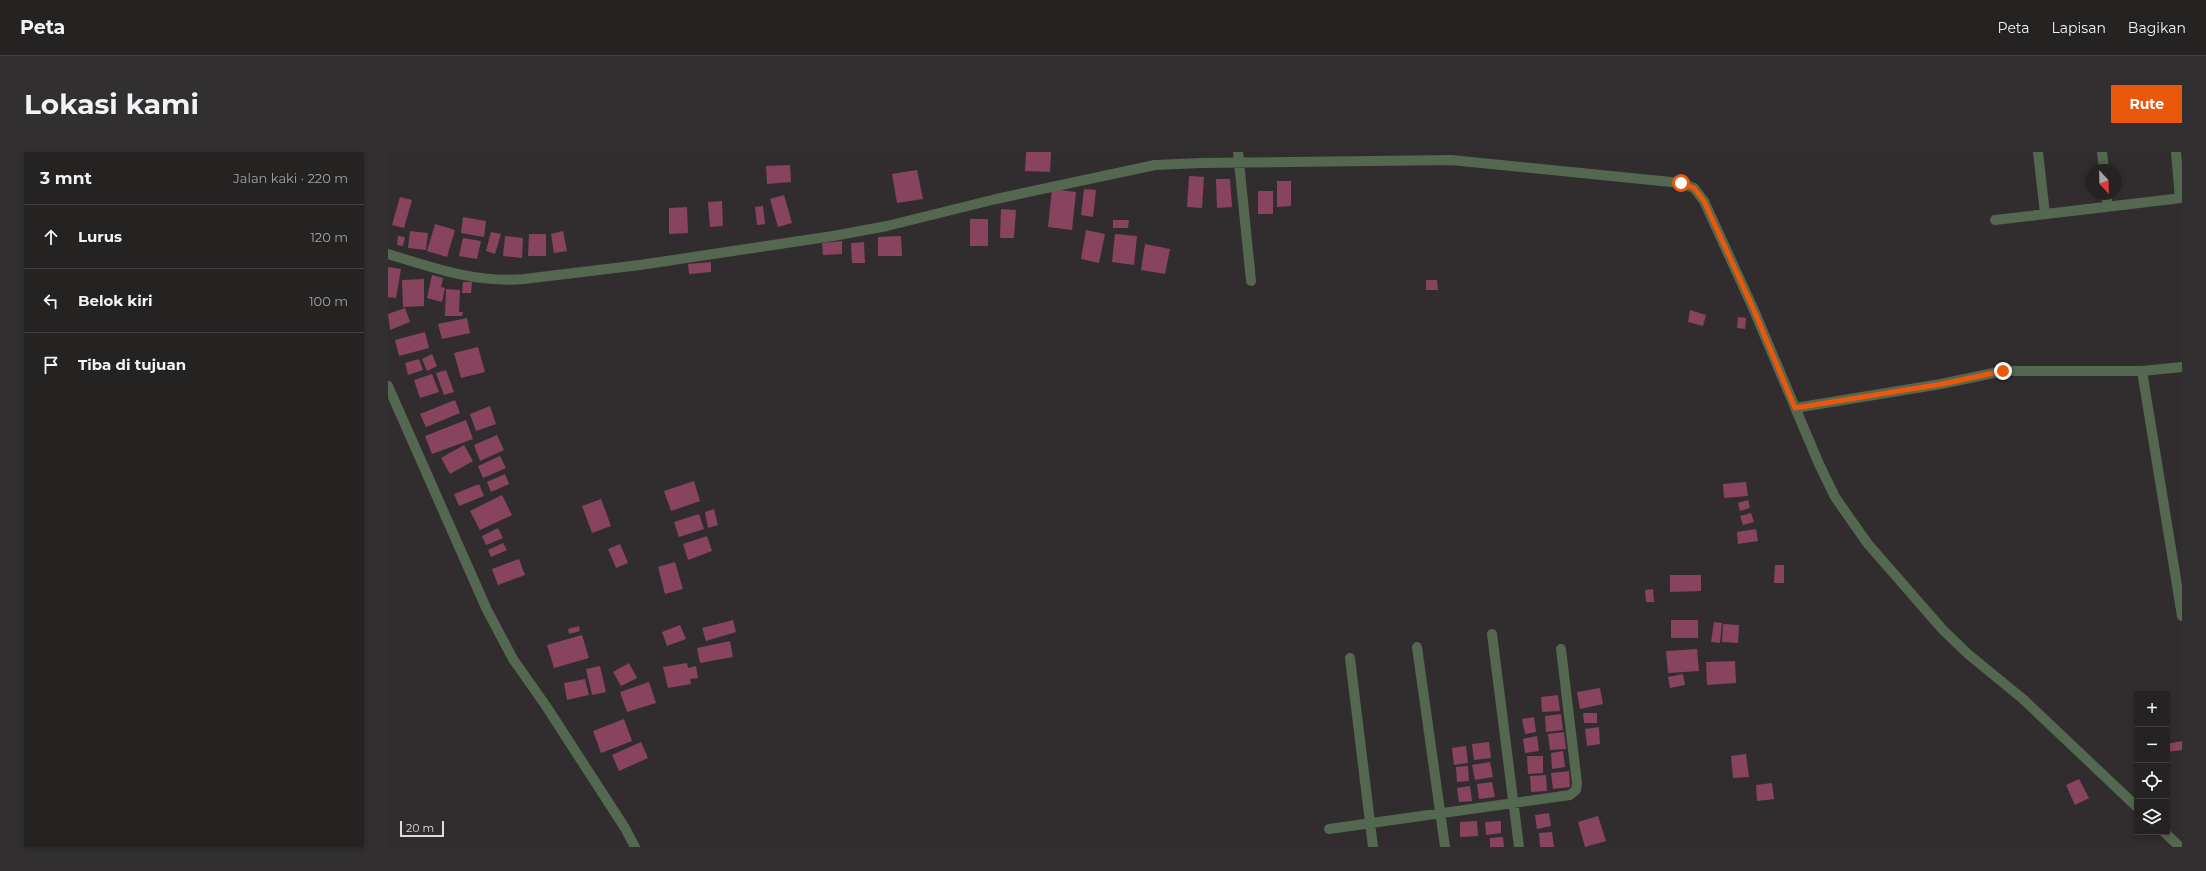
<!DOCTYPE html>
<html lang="id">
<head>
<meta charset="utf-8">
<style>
  body { margin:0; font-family:Montserrat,sans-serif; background:#312f2f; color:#f1f3f6 }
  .controls { position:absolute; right:12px; bottom:12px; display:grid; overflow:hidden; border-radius:0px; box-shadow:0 2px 6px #0003 }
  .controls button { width:36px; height:36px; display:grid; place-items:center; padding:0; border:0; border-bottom:1px solid #423f40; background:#252222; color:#f1f3f6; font:20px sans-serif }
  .compass { position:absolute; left:1698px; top:12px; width:36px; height:36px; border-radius:50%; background:#252222; box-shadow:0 2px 6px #0003; rotate:158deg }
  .scale { position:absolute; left:12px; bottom:10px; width:44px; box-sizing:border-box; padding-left:4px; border:2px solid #dfdcdd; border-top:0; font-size:11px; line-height:14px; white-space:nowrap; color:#dfdcdd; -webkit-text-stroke:3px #312d2e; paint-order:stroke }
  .stop { position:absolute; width:12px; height:12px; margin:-9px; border:3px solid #ea580c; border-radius:50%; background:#fff }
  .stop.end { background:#ea580c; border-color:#fff; box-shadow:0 1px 4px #0008 }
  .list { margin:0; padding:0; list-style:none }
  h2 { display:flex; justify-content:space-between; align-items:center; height:52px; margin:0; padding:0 16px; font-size:17px }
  h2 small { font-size:13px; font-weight:400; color:#a3a4a5 }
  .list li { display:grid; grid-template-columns:26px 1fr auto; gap:12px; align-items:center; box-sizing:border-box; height:64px; padding:0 16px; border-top:1px solid #423f40 }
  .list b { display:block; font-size:15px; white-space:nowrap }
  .list em { font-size:13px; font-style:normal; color:#a3a4a5 }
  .icon { flex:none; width:22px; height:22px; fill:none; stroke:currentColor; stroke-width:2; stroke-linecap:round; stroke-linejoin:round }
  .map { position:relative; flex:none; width:1794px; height:695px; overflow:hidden; border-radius:0px }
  header { display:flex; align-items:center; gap:24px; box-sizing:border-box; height:56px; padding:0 20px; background:#252222; border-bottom:1px solid #423f40 }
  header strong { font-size:19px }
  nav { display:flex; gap:22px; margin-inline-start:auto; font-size:14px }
  .intro { display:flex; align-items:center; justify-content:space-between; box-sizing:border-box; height:96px; padding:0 24px }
  h1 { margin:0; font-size:28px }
  .button { padding:10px 18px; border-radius:0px; background:#ea580c; color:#fff; font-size:14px; font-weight:700 }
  main { display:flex; gap:24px; padding:0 24px }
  aside { flex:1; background:#252222; border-radius:0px; box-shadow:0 2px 6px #0003 }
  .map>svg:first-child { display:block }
  .building { fill:#88445e }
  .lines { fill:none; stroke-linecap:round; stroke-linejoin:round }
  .street { stroke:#546750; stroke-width:10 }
  .route { stroke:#ea580c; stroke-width:5 }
</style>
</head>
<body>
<header>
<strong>Peta</strong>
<nav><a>Peta</a><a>Lapisan</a><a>Bagikan</a></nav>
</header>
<div class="intro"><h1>Lokasi kami</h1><a class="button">Rute</a></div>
<main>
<aside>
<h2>3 mnt<small>Jalan kaki · 220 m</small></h2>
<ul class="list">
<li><svg class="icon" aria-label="ahead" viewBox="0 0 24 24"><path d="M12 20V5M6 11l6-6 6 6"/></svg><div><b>Lurus</b></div><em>120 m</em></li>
<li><svg class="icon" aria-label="left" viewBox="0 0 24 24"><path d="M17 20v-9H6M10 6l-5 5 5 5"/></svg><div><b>Belok kiri</b></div><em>100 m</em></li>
<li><svg class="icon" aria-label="arrive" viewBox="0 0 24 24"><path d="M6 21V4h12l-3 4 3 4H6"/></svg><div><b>Tiba di tujuan</b></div></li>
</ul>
</aside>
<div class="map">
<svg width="1794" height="695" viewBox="0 0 1794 695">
  <rect width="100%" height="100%" fill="#312d2e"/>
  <path class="building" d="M 638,0 L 663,0 L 662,20 L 637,19 Z
    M 402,13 L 403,30 L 379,32 L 378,14 Z
    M 529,18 L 535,47 L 509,51 L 504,22 Z
    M 801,24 L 816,25 L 814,56 L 799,55 Z
    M 828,27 L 842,27 L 844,55 L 829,56 Z
    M 889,29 L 903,29 L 903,54 L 889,55 Z
    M 664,37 L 688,40 L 684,78 L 660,75 Z
    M 696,37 L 708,38 L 705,65 L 693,63 Z
    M 870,39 L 885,39 L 885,62 L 870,62 Z
    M 396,43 L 404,71 L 390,75 L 382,47 Z
    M 12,45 L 24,48 L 16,76 L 4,73 Z
    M 334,49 L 335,74 L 322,75 L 320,50 Z
    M 375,54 L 377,72 L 369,73 L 367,55 Z
    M 299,55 L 300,81 L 281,82 L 281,56 Z
    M 613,57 L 628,58 L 626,86 L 612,86 Z
    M 75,65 L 98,69 L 96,85 L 73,81 Z
    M 582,67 L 600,67 L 600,94 L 582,94 Z
    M 725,68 L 741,68 L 740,76 L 725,76 Z
    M 47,72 L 67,78 L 59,105 L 39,99 Z
    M 698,78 L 717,82 L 711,111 L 693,107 Z
    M 22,79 L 40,81 L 38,98 L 20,96 Z
    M 175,79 L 179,99 L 166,101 L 163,82 Z
    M 103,80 L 113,82 L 107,102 L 98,99 Z
    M 141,82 L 158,82 L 158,104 L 140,104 Z
    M 727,82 L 749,84 L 746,113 L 724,110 Z
    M 10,84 L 17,85 L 15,94 L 9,93 Z
    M 117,84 L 135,86 L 134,106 L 115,104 Z
    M 513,84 L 514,104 L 490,104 L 490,85 Z
    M 75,86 L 93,89 L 89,107 L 71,104 Z
    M 454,89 L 454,102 L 435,103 L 434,91 Z
    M 476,90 L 477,111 L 464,111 L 463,91 Z
    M 757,92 L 782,97 L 777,122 L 753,118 Z
    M 323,110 L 323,120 L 301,122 L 300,112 Z
    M 0,115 L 13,117 L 8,146 L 0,145 Z
    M 44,123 L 55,126 L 53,135 L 57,136 L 54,150 L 39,146 Z
    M 36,127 L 36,154 L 15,155 L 14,128 Z
    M 1038,128 L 1049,128 L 1050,138 L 1038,138 Z
    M 75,130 L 84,130 L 83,141 L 74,141 Z
    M 58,137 L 72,138 L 71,160 L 75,160 L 74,164 L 57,164 Z
    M 17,156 L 22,170 L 2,178 L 0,162 Z
    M 1302,158 L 1318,163 L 1315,174 L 1300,170 Z
    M 1350,165 L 1358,166 L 1357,177 L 1349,176 Z
    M 79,166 L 82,181 L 54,187 L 50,172 Z
    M 37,180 L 41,196 L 11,204 L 7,188 Z
    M 90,195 L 97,220 L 73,226 L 66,201 Z
    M 44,202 L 49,214 L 39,219 L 34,207 Z
    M 31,207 L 35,218 L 20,223 L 17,211 Z
    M 58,218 L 66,240 L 56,243 L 48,221 Z
    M 44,222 L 51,240 L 32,246 L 26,228 Z
    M 67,248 L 72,261 L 38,275 L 32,262 Z
    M 102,254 L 108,272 L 88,279 L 82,262 Z
    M 78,268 L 85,287 L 44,302 L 37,284 Z
    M 109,283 L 116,298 L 92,309 L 86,293 Z
    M 76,293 L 85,309 L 62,322 L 53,306 Z
    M 112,304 L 118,316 L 95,326 L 90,314 Z
    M 117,322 L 121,332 L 103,340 L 99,330 Z
    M 306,329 L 312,349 L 283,359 L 276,339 Z
    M 1358,330 L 1360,344 L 1336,346 L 1335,332 Z
    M 91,332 L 96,344 L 71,354 L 66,342 Z
    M 114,343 L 124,363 L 92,378 L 82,359 Z
    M 213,347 L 223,374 L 204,381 L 194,354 Z
    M 1360,348 L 1362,356 L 1352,359 L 1350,351 Z
    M 326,357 L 330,373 L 320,376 L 317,360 Z
    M 1363,361 L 1366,370 L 1355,373 L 1352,364 Z
    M 311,362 L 316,377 L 291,385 L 286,370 Z
    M 110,376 L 115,386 L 98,393 L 94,384 Z
    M 1368,377 L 1370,389 L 1350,392 L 1349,380 Z
    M 319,384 L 324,399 L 300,408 L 295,392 Z
    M 115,391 L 119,398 L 103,405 L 100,398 Z
    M 232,392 L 240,411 L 228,416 L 220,397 Z
    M 131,407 L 137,423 L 110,433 L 104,417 Z
    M 287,410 L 295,437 L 277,442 L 270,415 Z
    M 1387,413 L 1396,413 L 1396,431 L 1386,431 Z
    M 1282,423 L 1313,423 L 1313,439 L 1282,440 Z
    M 1265,437 L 1266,450 L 1258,450 L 1257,438 Z
    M 345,468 L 348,480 L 318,489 L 314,476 Z
    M 1283,468 L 1310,468 L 1310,486 L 1283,486 Z
    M 1326,470 L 1334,471 L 1332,491 L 1323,490 Z
    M 1335,472 L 1351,473 L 1350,491 L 1334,490 Z
    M 292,473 L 298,487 L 279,494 L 274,480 Z
    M 191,474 L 192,479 L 181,482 L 180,477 Z
    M 194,483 L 201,506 L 166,516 L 159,493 Z
    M 342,489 L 345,505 L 312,511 L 309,496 Z
    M 1309,497 L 1311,519 L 1280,521 L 1278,499 Z
    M 1347,509 L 1348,531 L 1319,533 L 1318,510 Z
    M 241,511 L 249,526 L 233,534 L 225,520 Z
    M 299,511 L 300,516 L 308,514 L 310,526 L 302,527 L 303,532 L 280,536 L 275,515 Z
    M 212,514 L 218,540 L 204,543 L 198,517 Z
    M 1295,522 L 1297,533 L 1282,536 L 1280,525 Z
    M 197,527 L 201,543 L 179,548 L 176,531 Z
    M 261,530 L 268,551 L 239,560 L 232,540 Z
    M 1212,536 L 1215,552 L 1192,557 L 1189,540 Z
    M 1170,543 L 1172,559 L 1154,560 L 1153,545 Z
    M 1195,561 L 1209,561 L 1209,571 L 1196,571 Z
    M 1173,562 L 1175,578 L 1158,580 L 1157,564 Z
    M 1146,565 L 1148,580 L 1137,582 L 1134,567 Z
    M 236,567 L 244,589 L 213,601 L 205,579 Z
    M 1211,575 L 1212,592 L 1199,594 L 1197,577 Z
    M 1176,580 L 1178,597 L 1162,598 L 1160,582 Z
    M 1149,584 L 1151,599 L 1137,601 L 1135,587 Z
    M 1794,589 L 1794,598 L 1779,600 L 1779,592 Z
    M 253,590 L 260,606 L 231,619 L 224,603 Z
    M 1101,590 L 1103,606 L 1086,608 L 1084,592 Z
    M 1078,594 L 1080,611 L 1066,613 L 1064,596 Z
    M 1175,599 L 1177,615 L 1164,617 L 1163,601 Z
    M 1358,602 L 1361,625 L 1345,626 L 1343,604 Z
    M 1139,604 L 1155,604 L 1155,621 L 1140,622 Z
    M 1102,610 L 1105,625 L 1087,628 L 1084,613 Z
    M 1080,614 L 1081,629 L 1069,630 L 1068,615 Z
    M 1181,619 L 1182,635 L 1165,637 L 1163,621 Z
    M 1158,623 L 1159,639 L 1143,640 L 1142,624 Z
    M 1691,627 L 1701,646 L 1687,653 L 1678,633 Z
    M 1104,630 L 1107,645 L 1091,647 L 1089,632 Z
    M 1384,631 L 1386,647 L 1369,649 L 1368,633 Z
    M 1082,634 L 1084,649 L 1071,650 L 1069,636 Z
    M 1161,661 L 1163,674 L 1149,677 L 1147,663 Z
    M 1210,664 L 1218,689 L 1197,695 L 1190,670 Z
    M 1089,669 L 1090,684 L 1072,685 L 1072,670 Z
    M 1113,669 L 1113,681 L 1098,683 L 1097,670 Z
    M 1164,680 L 1166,695 L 1152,695 L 1151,681 Z
    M 1115,685 L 1116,695 L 1102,695 L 1102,686 Z"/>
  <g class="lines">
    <path class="street" d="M 850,0 L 863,129
      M 1650,0 L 1657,62
      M 1714,0 L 1716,18
      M 1788,0 L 1792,46
      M 1718,42 L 1720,55
      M 1607,68 L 1794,46
      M 0,102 C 45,116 88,131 136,127 L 252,113 L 445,84 L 499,74 L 608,47 L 767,13 L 812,11 L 1063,8 L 1293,31 L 1306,36 L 1316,49 L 1365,156 L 1431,312 L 1447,345 L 1463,368 L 1480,392 L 1555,478 L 1580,502 L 1635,547 L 1749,655
      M 1754,219 L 1794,464
      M 0,234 L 99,458 L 125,507 L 158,554 L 237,676 L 247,695
      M 1407,256 L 1553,232 L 1615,219 L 1754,219 L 1794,215
      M 1104,482 L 1131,695
      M 1029,495 L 1057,695
      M 962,506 L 985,695
      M 941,677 L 1182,643 L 1188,638 L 1189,631 L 1173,497
      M 1776,680 L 1792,695"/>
  </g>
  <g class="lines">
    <path class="route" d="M 1293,31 L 1306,36 L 1316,49 L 1365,156 L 1407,256 L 1554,232 L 1615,219"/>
  </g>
</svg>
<div class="controls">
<button>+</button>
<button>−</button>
<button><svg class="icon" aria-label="locate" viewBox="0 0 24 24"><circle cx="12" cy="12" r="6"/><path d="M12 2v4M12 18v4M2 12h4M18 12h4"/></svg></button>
<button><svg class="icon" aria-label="layers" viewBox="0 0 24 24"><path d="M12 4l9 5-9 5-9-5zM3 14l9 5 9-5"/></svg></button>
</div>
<svg class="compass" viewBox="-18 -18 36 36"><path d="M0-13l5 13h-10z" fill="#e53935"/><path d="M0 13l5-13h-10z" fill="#a3a4a5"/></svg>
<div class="scale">20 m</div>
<div class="stop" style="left:1293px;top:31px"></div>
<div class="stop end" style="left:1615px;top:219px"></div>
</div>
</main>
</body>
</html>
